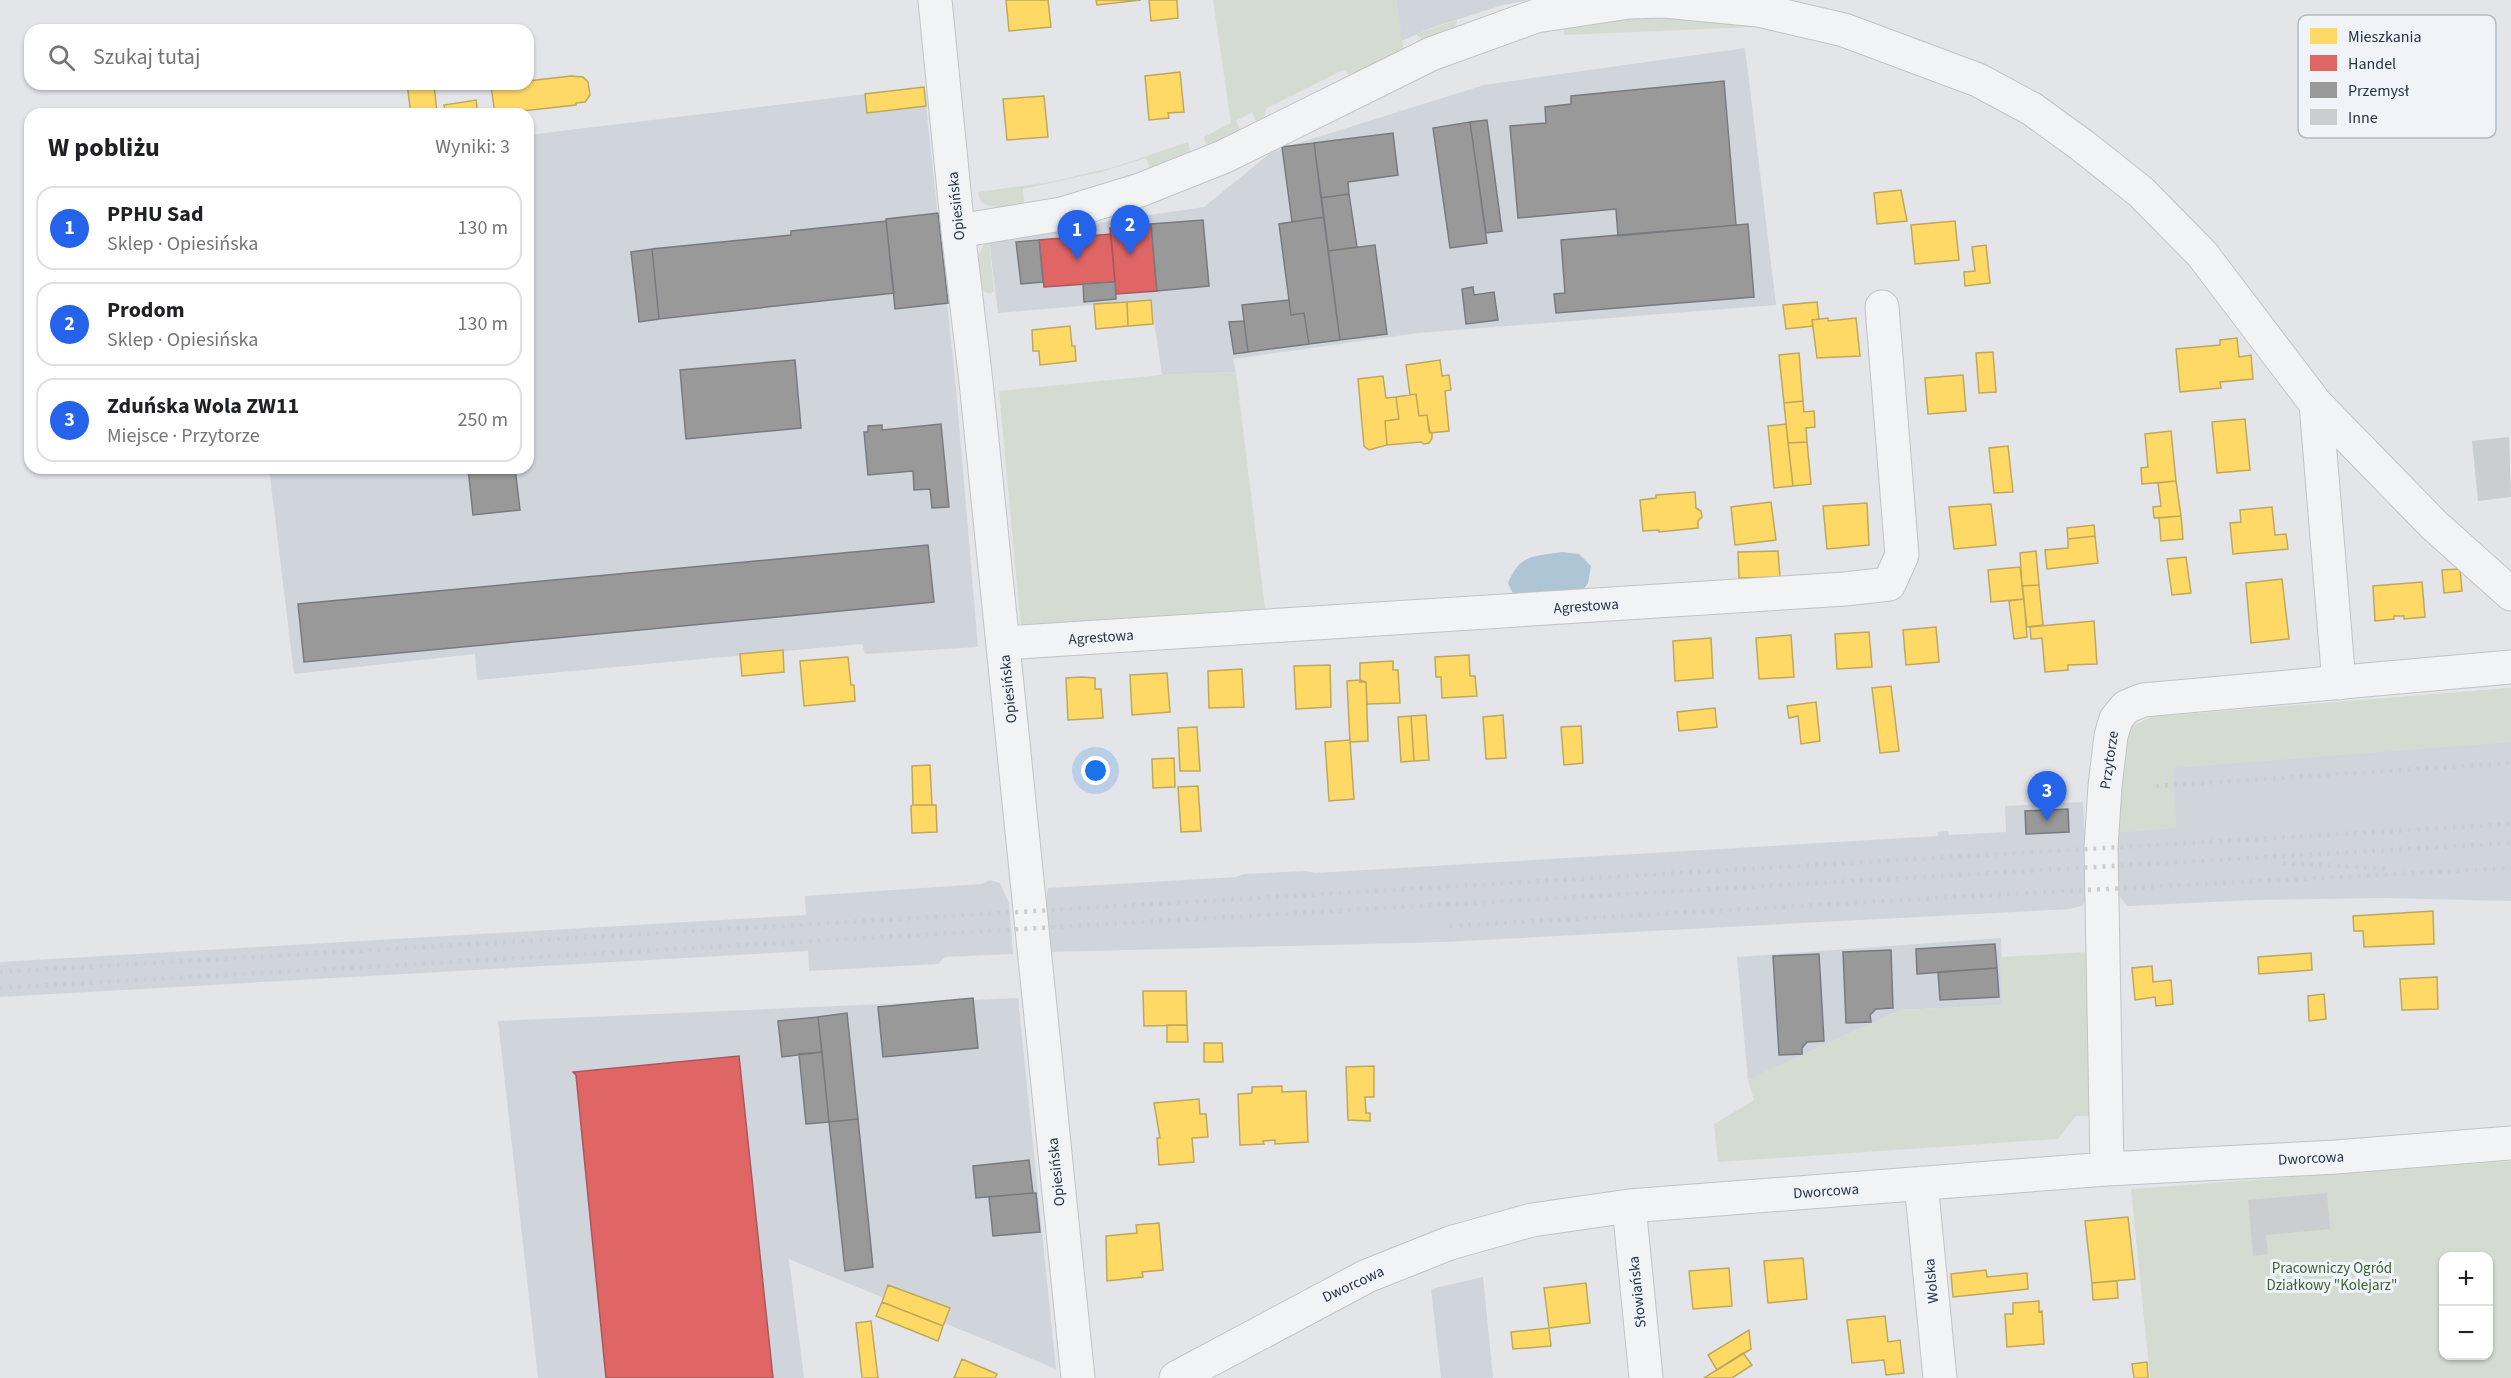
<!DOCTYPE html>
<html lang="pl">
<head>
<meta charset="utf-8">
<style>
  body { margin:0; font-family:"Source Sans 3",sans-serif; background:#f6f6f6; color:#202124 }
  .controls { position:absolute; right:18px; bottom:18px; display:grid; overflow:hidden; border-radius:12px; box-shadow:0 2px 4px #0004 }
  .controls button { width:54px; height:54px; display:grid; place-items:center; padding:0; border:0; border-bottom:2px solid #e0e0e0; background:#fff; color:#202124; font:30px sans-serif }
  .you { position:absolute; left:1096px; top:771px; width:21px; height:21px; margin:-15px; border:4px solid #fff; border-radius:50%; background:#1a73e8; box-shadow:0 0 0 9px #1a73e833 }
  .badge { display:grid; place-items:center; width:39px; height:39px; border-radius:50%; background:#2563eb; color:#fff; font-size:20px; font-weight:700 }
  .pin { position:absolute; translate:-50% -50px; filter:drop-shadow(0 2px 3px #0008) }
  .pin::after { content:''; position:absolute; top:32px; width:21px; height:18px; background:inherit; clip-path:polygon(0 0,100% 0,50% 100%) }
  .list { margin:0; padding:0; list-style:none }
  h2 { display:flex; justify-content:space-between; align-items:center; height:78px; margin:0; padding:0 24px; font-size:26px }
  h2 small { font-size:20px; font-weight:400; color:#757577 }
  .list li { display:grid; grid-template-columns:39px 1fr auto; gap:18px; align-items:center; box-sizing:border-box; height:84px; margin:0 12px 12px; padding:0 12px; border:2px solid #e0e0e0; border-radius:18px }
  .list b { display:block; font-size:22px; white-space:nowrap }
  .list p { margin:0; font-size:20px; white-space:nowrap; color:#757577 }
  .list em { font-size:20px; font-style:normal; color:#757577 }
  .icon { flex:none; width:33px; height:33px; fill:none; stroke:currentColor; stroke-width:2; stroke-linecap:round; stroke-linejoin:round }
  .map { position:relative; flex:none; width:2511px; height:1378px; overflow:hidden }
  .search { position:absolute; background:#fff; box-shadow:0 2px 4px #0004; left:24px; top:24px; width:510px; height:66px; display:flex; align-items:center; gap:15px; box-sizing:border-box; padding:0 21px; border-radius:18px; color:#757577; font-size:22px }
  .panel { position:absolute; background:#fff; box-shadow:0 2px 4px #0004; left:24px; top:108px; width:510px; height:366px; border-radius:18px }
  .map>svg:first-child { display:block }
  .built { fill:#d0d5dc }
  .green { fill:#d4dcd2; fill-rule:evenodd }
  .water { fill:#aec5d6 }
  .homes { fill:#ffd966; stroke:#bea85c; stroke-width:1.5 }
  .shops { fill:#e06666; stroke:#a8575c; stroke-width:1.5 }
  .industry { fill:#999; stroke:#777b80; stroke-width:1.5 }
  .building { fill:#cbced1 }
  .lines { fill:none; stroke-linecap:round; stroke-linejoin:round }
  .minor-casing { stroke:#c1c3c6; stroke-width:35 }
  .minor { stroke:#f2f3f4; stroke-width:33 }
  .rail { stroke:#cbcdd0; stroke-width:4.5; stroke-dasharray:3 6; stroke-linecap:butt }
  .labels { text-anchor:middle; stroke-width:6; stroke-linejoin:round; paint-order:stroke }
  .street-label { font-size:15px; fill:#273444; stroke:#f0f4f8 }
  .park-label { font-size:15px; fill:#3f6133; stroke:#f0f4f8 }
  .key { fill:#f0f4f8; stroke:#b4bac2; stroke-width:1.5 }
  .key-label { font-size:16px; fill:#273444 }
</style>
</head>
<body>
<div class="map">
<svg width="2511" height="1378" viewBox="0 0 2511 1378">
  <rect width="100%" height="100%" fill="#e3e5e8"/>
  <path class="built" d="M 1396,0 L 1529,0 L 1503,5 L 1431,28 L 1401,41 Z
    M 1745,48 L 1776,305 L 1418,333 L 1233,359 L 1236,372 L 1162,375 L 1151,300 L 998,313 L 989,239 L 1204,207 L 1273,151 L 1484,85 Z
    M 924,87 L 955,377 L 978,647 L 865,654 L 862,644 L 477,680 L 475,654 L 294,674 L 269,468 L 528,468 L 528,135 Z
    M 2511,688 L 2511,901 L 2385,898 L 2254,900 L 2128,906 L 2119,896 L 2115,839 L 2133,726 L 2152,717 Z
    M 2083,802 L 2088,897 L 2082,906 L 2070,909 L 1443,942 L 1049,952 L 1046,900 L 1048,888 L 1236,877 L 1245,874 L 1305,871 L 1315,873 L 1938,836 L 1938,832 L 1948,831 L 1949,835 L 2006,832 L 2005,806 Z
    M 990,880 L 1000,883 L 1009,903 L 1013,954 L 945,957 L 938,964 L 809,971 L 808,951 L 0,997 L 0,962 L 806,915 L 805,896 L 982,884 Z
    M 2001,938 L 2003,1005 L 1901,1010 L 1748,1080 L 1737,957 Z
    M 1018,998 L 1056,1369 L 789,1259 L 804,1378 L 538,1378 L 498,1021 Z
    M 1483,1277 L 1493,1378 L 1441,1378 L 1431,1289 Z"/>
  <path class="green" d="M 1213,0 L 1396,0 L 1403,47 L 1399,56 L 1355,78 L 1343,70 L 1267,108 L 1261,123 L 1256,121 L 1252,112 L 1236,121 L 1240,129 L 1238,135 L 1212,148 L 1206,145 L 1204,137 L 1231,123 Z
    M 1651,11 L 1778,26 L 1564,35 L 1563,23 Z
    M 1457,20 L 1454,31 L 1425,43 L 1416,34 Z
    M 1188,142 L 1191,153 L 1150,170 L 1146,158 L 1101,172 L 1023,189 L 1024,201 L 1021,209 L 997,212 L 996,207 C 985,206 979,203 978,192 L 1050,182 L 1114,167 Z
    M 989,239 L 994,291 L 990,294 L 981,290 C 979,271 973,253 989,239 Z
    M 1236,372 L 1266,616 L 1021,628 L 999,391 L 1162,375 Z
    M 2511,688 L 2511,742 L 2173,768 L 2176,828 L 2114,833 L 2126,735 L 2133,726 L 2152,717 Z
    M 2087,952 L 2092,1116 L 2076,1116 L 2058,1139 L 1718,1162 L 1714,1124 L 1754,1100 L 1748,1080 L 1901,1010 L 2002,1005 L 2000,957 Z
    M 2511,1161 L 2511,1378 L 2150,1378 L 2131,1189 ZM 2444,1256 L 2488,1256 L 2488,1356 L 2444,1356 Z"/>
  <path class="water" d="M 1562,552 L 1579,554 L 1591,566 L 1588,583 L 1583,590 L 1514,596 L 1508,583 C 1521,553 1533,557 1562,552 Z"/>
  <path class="homes" d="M 1006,0 L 1048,0 L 1051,27 L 1009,31 Z
    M 1096,0 L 1141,0 L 1097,5 Z
    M 1149,0 L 1177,0 L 1178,18 L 1151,21 Z
    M 1180,72 L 1184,112 L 1168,113 L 1169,118 L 1149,120 L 1145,76 Z
    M 571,76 L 583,77 L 588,82 L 590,95 L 585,102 L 576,103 L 576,105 L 495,114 L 491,86 L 528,84 L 528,81 Z
    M 407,84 L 434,84 L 437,114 L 411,114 Z
    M 924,87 L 926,106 L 867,113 L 865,94 Z
    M 1044,96 L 1048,137 L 1007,140 L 1003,99 Z
    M 476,100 L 478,114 L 446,114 L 444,105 Z
    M 1901,190 L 1907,221 L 1877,224 L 1874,193 Z
    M 1955,221 L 1959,260 L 1915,264 L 1911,225 Z
    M 1986,245 L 1990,283 L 1965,286 L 1964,272 L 1975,271 L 1972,247 Z
    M 1151,300 L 1153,324 L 1128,326 L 1127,302 Z
    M 1127,302 L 1128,326 L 1096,329 L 1094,304 Z
    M 1817,302 L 1819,319 L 1812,320 L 1813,326 L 1786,329 L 1783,305 Z
    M 1828,318 L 1828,321 L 1856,318 L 1860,356 L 1817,358 L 1812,320 Z
    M 1070,326 L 1072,346 L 1075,346 L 1076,361 L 1040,365 L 1039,351 L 1033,351 L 1032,330 Z
    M 2237,338 L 2239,357 L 2251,355 L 2253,379 L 2220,382 L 2221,388 L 2180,392 L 2176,349 L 2220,345 L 2220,340 Z
    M 1993,352 L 1996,392 L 1979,393 L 1976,353 Z
    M 1799,353 L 1803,401 L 1784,403 L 1779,355 Z
    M 1440,360 L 1442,376 L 1449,375 L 1451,390 L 1445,391 L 1449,431 L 1430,433 L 1427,415 L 1419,416 L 1416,394 L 1410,395 L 1406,365 Z
    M 1963,375 L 1966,411 L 1928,414 L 1925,378 Z
    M 1383,376 L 1386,398 L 1396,397 L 1399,419 L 1385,421 L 1387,445 L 1369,450 L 1364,446 L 1358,379 Z
    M 1416,394 L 1419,416 L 1427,415 L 1429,431 L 1432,433 L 1432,438 L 1429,443 L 1424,444 L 1421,442 L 1387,445 L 1385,421 L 1399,419 L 1396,397 Z
    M 1803,401 L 1804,412 L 1814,411 L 1815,427 L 1806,428 L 1807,442 L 1788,443 L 1784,403 Z
    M 2245,419 L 2250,470 L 2217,473 L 2212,422 Z
    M 1786,424 L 1793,486 L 1774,488 L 1768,426 Z
    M 2171,431 L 2176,481 L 2142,484 L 2141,468 L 2148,467 L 2145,434 Z
    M 1807,442 L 1811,484 L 1793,486 L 1788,443 Z
    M 2008,446 L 2013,492 L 1994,493 L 1989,448 Z
    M 2176,481 L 2181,516 L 2154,518 L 2153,507 L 2161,506 L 2158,483 Z
    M 1695,492 L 1696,508 L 1701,511 L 1702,517 L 1698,521 L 1698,528 L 1659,532 L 1659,530 L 1643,531 L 1640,500 L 1656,498 L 1656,495 Z
    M 1771,502 L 1776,540 L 1735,545 L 1731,507 Z
    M 1867,503 L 1869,545 L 1827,549 L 1823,506 Z
    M 1991,504 L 1996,545 L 1954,549 L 1949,507 Z
    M 2272,507 L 2275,535 L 2286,534 L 2288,549 L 2233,554 L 2230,523 L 2241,522 L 2240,510 Z
    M 2181,516 L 2183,539 L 2161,541 L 2159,518 Z
    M 2094,525 L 2095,536 L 2068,539 L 2067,528 Z
    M 2095,536 L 2098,563 L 2047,569 L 2045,550 L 2068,548 L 2068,539 Z
    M 1778,551 L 1780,577 L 1739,578 L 1738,552 Z
    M 2036,551 L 2039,585 L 2022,586 L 2020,553 Z
    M 2186,557 L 2191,593 L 2172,595 L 2167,559 Z
    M 2020,567 L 2024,599 L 1991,602 L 1988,570 Z
    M 2460,569 L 2462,591 L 2444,593 L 2442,570 Z
    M 2282,579 L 2289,639 L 2251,643 L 2246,583 Z
    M 2422,582 L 2425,617 L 2404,619 L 2404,616 L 2394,616 L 2394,619 L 2375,621 L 2373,586 Z
    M 2039,585 L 2043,625 L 2027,627 L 2022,586 Z
    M 2024,599 L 2027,637 L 2014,639 L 2009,601 Z
    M 2094,621 L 2097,664 L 2068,665 L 2068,670 L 2045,672 L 2042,638 L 2031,639 L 2030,627 Z
    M 1936,627 L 1939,662 L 1906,665 L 1903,630 Z
    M 1869,632 L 1872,667 L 1837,669 L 1835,634 Z
    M 1791,635 L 1794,677 L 1759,679 L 1756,638 Z
    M 1711,638 L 1713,678 L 1675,681 L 1673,641 Z
    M 783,650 L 784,672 L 742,676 L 740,654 Z
    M 1469,655 L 1470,676 L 1475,676 L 1477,696 L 1442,698 L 1441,677 L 1436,677 L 1435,657 Z
    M 848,657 L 851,685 L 854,685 L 855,701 L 804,706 L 800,661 Z
    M 1393,661 L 1393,670 L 1398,670 L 1400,703 L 1367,704 L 1366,682 L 1360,682 L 1360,663 Z
    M 1330,665 L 1331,707 L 1296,709 L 1294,666 Z
    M 1242,669 L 1244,707 L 1209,708 L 1208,671 Z
    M 1167,673 L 1170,712 L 1132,715 L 1130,675 Z
    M 1082,677 L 1095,678 L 1095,689 L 1101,689 L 1103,718 L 1068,720 L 1066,678 Z
    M 1360,680 L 1366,682 L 1368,741 L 1350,742 L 1347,681 Z
    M 1891,686 L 1899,751 L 1880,753 L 1872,688 Z
    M 1816,702 L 1820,741 L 1801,744 L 1798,716 L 1789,718 L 1787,706 Z
    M 1715,708 L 1717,727 L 1679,731 L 1677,712 Z
    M 1426,715 L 1429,760 L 1414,761 L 1411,716 Z
    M 1503,715 L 1506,758 L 1486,759 L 1483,717 Z
    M 1411,716 L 1414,761 L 1401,762 L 1398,717 Z
    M 1581,726 L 1583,763 L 1564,765 L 1561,727 Z
    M 1197,727 L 1200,771 L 1180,771 L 1178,728 Z
    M 1350,740 L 1354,799 L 1329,801 L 1325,742 Z
    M 1174,758 L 1175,787 L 1153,788 L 1152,759 Z
    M 930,765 L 932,805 L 913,805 L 912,766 Z
    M 1198,786 L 1201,831 L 1181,832 L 1178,787 Z
    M 913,805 L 936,805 L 937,832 L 912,833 L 911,806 Z
    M 2433,911 L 2434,944 L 2364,947 L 2363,931 L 2354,931 L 2353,916 Z
    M 2311,953 L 2312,970 L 2259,974 L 2258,957 Z
    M 2152,966 L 2153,982 L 2171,980 L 2173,1004 L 2156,1006 L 2155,997 L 2135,1000 L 2132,968 Z
    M 2437,977 L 2438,1009 L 2402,1010 L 2400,979 Z
    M 1143,991 L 1186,991 L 1187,1025 L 1144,1026 Z
    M 2324,994 L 2326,1019 L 2309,1021 L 2308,996 Z
    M 1167,1025 L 1187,1025 L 1188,1042 L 1167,1042 Z
    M 1204,1043 L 1222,1043 L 1223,1062 L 1204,1062 Z
    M 1374,1066 L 1374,1097 L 1365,1097 L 1366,1113 L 1370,1113 L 1370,1121 L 1348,1120 L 1346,1067 Z
    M 1282,1086 L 1282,1092 L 1306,1091 L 1308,1142 L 1275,1144 L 1275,1140 L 1263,1141 L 1264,1144 L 1240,1145 L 1238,1094 L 1252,1093 L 1252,1087 Z
    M 1199,1099 L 1200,1114 L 1206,1114 L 1208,1137 L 1192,1138 L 1194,1162 L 1159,1165 L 1157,1138 L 1160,1138 L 1154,1103 Z
    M 2128,1217 L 2135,1279 L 2092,1283 L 2085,1221 Z
    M 1159,1223 L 1163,1270 L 1142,1272 L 1143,1277 L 1107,1281 L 1106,1236 L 1137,1233 L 1136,1225 Z
    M 1803,1258 L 1807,1299 L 1768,1303 L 1764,1261 Z
    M 1729,1268 L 1732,1306 L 1693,1309 L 1689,1271 Z
    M 1986,1270 L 1987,1277 L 2027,1273 L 2028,1289 L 1953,1297 L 1951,1274 Z
    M 2117,1281 L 2118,1298 L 2093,1300 L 2092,1283 Z
    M 1586,1283 L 1590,1323 L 1549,1328 L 1544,1288 Z
    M 888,1285 L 950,1308 L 943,1326 L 882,1302 Z
    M 2039,1301 L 2039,1312 L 2042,1311 L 2044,1344 L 2007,1347 L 2005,1314 L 2013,1314 L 2013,1303 Z
    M 882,1302 L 943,1326 L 938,1341 L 876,1316 Z
    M 1885,1316 L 1888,1342 L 1900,1340 L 1904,1373 L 1886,1375 L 1884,1360 L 1852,1363 L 1847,1320 Z
    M 871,1321 L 878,1378 L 862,1378 L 856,1323 Z
    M 1549,1328 L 1551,1346 L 1513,1349 L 1511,1332 Z
    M 1749,1330 L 1751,1349 L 1717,1370 L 1708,1355 Z
    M 1743,1353 L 1752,1365 L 1732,1378 L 1704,1378 Z
    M 962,1359 L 997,1374 L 995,1378 L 954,1378 Z
    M 2147,1362 L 2148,1378 L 2134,1378 L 2132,1364 Z"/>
  <path class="shops" d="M 1151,224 L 1157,291 L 1116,294 L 1110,228 Z
    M 1111,234 L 1115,282 L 1044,287 L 1039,240 Z
    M 739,1056 L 773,1378 L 606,1378 L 576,1075 L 573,1072 Z"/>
  <path class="industry" d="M 1724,81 L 1736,225 L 1618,236 L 1616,209 L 1518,218 L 1510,126 L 1546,123 L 1545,107 L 1571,104 L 1571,96 Z
    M 1487,120 L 1502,231 L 1486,233 L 1470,122 Z
    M 1470,122 L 1487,243 L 1450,248 L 1433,128 Z
    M 1393,133 L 1398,175 L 1348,182 L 1349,194 L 1321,198 L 1314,143 Z
    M 1314,143 L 1324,217 L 1292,222 L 1282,147 Z
    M 1349,194 L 1357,247 L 1328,251 L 1321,198 Z
    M 938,213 L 948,303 L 895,309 L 886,219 Z
    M 1324,217 L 1340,340 L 1309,344 L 1304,313 L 1291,315 L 1279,224 Z
    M 1203,220 L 1209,286 L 1157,291 L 1151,224 Z
    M 886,221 L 894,293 L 659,319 L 652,249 L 791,235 L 791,231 Z
    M 1748,224 L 1754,297 L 1556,313 L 1554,294 L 1565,293 L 1561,240 Z
    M 1039,240 L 1043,282 L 1021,284 L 1016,242 Z
    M 1375,245 L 1387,334 L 1340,340 L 1328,251 Z
    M 652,249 L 659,319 L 639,322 L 631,252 Z
    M 1115,282 L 1116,299 L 1084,302 L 1083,284 Z
    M 1473,287 L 1474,295 L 1494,292 L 1498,320 L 1466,324 L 1462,289 Z
    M 1289,300 L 1291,315 L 1304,313 L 1309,344 L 1248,352 L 1242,305 Z
    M 1244,321 L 1248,352 L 1234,354 L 1229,322 Z
    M 795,360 L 801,428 L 686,439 L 680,370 Z
    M 941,424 L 949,507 L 932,508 L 930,489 L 914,490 L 913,471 L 868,475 L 864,432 L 868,432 L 868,426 L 882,425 L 882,430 Z
    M 468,468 L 515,468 L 520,510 L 473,515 Z
    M 928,545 L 934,602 L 304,662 L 298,604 Z
    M 2068,809 L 2069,832 L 2026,834 L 2025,811 Z
    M 1995,944 L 1997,968 L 1917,974 L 1916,949 Z
    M 1891,950 L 1893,1008 L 1876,1009 L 1870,1015 L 1871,1022 L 1846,1023 L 1843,952 Z
    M 1819,954 L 1824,1041 L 1807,1042 L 1802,1048 L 1802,1054 L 1779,1055 L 1773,956 Z
    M 1997,968 L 1999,997 L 1940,1000 L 1938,972 Z
    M 973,998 L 978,1048 L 883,1057 L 878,1007 Z
    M 847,1013 L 858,1119 L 829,1122 L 818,1017 Z
    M 818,1017 L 822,1052 L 782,1057 L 778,1021 Z
    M 822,1052 L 829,1122 L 806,1124 L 799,1054 Z
    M 858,1119 L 873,1267 L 845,1271 L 829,1122 Z
    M 1029,1160 L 1033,1193 L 976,1198 L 973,1166 Z
    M 1033,1193 L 1036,1193 L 1040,1232 L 993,1236 L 989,1197 Z"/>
  <path class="building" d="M 2509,437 L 2511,497 L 2478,501 L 2472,441 Z
    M 2327,1193 L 2330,1229 L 2266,1235 L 2268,1254 L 2253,1256 L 2248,1200 Z"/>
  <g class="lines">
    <g class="minor-casing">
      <path id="minor" d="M 935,0 L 958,231 L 976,382 L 1078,1378
        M 958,231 L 1062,214 L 1140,190 L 1223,157 L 1431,54 L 1536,16 L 1629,2 L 1665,1 L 1758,10 L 1844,30 L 1978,80 L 2032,109 L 2083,146 L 2141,192 L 2202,254 L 2316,404 L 2434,525 L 2511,594
        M 2316,404 L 2339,683
        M 1003,643 L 1845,589 L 1889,584 L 1902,555 L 1882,307
        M 2107,1169 L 2101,848 L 2105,786 L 2111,736 L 2116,719 L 2126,707 L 2143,700 L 2511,667
        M 1921,1183 L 1940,1378
        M 1629,1206 L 1646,1378
        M 1176,1378 L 1367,1276 L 1450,1243 L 1532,1220 L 1629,1206 L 2107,1169 L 2336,1157 L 2511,1143"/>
    </g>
    <use href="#minor" class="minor"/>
    <path class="rail" d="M 2156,786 L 2511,763
      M 2283,863 L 2388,869
      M 1450,926 L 1972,896 L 2511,868
      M 0,972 L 2511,824
      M 0,988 L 2511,843"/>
  </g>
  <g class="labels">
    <g class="street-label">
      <text transform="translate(956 206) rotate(-96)" y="5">Opiesińska</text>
      <text transform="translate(1586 606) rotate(-4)" y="5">Agrestowa</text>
      <text transform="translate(1101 637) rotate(-4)" y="5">Agrestowa</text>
      <text transform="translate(1008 689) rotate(-96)" y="5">Opiesińska</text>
      <text transform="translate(2109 760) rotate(-82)" y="5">Przytorze</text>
      <text transform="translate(2311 1158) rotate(-3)" y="5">Dworcowa</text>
      <text transform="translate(1056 1172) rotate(-96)" y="5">Opiesińska</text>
      <text transform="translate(1826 1191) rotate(-4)" y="5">Dworcowa</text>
      <text transform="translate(1931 1281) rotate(-95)" y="5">Wolska</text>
      <text transform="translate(1353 1284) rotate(-25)" y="5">Dworcowa</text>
      <text transform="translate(1637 1292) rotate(-96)" y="5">Słowiańska</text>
    </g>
    <g class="park-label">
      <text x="2332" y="1273">Pracowniczy Ogród<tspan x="2332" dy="17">Działkowy "Kolejarz"</tspan></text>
    </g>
  </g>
  <rect x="2298" y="15" width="198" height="123" rx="9" class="key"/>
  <rect x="2310" y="28" width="27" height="16" fill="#ffd966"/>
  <rect x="2310" y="55" width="27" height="16" fill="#e06666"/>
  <rect x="2310" y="82" width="27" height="16" fill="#999"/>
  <rect x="2310" y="109" width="27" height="16" fill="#cbced1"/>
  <g class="key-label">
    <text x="2348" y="42">Mieszkania</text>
    <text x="2348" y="69">Handel</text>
    <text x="2348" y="96">Przemysł</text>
    <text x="2348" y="123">Inne</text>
  </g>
</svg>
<div class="controls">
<button>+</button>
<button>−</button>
</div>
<div class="you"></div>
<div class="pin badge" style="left:1077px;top:260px">1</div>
<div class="pin badge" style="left:1130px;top:255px">2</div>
<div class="pin badge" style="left:2047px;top:821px">3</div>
<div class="search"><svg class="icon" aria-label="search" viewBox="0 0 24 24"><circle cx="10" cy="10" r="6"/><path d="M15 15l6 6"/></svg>Szukaj tutaj</div>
<section class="panel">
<h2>W pobliżu<small>Wyniki: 3</small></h2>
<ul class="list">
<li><span class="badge">1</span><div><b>PPHU Sad</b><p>Sklep · Opiesińska</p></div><em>130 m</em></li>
<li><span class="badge">2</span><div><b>Prodom</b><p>Sklep · Opiesińska</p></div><em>130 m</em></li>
<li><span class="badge">3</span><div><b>Zduńska Wola ZW11</b><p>Miejsce · Przytorze</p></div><em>250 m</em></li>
</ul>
</section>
</div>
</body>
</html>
